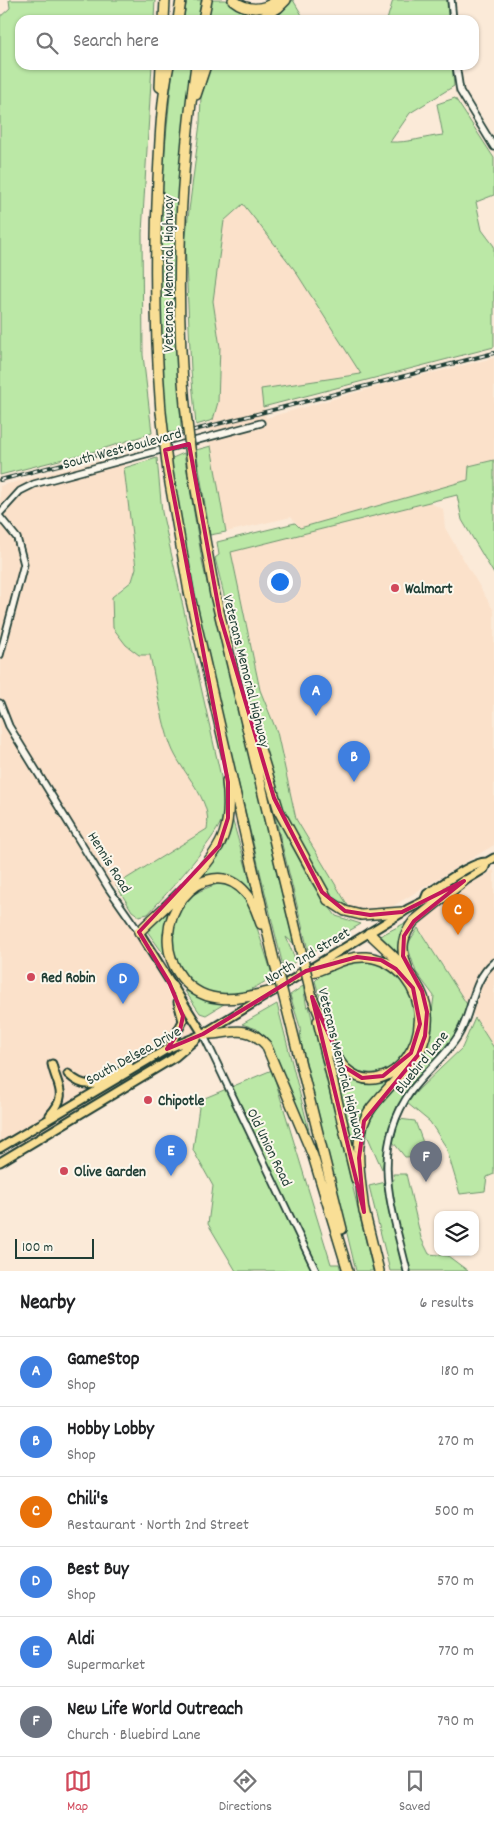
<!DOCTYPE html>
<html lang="en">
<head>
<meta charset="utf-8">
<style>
  body { margin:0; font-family:Dekko,sans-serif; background:#f2f2f2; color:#202124 }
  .controls { position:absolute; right:15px; bottom:15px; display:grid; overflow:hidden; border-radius:10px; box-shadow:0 1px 4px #0004 }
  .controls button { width:45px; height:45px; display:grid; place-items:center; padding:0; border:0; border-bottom:1px solid #e0e0e0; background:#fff; color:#202124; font:25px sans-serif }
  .scale { position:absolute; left:15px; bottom:12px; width:79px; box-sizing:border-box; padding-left:5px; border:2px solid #1f3d34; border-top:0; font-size:14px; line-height:18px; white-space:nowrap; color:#1f3d34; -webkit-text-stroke:4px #fbf7ec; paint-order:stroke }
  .you { position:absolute; left:279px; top:581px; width:18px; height:18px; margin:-12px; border:4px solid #fff; border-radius:50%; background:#1a73e8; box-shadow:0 0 0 8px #1a73e833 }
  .badge { display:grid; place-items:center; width:32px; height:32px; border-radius:50%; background:#d1495b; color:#fff; font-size:16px; font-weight:700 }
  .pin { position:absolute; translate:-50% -41px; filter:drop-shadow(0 1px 2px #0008) }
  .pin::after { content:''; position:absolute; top:26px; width:18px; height:15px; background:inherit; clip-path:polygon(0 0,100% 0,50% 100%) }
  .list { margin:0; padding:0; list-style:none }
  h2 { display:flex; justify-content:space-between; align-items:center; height:65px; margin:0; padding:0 20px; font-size:21px }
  h2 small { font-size:16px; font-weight:400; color:#757577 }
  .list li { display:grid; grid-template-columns:32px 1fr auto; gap:15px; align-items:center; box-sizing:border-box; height:70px; padding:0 20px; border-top:1px solid #e0e0e0 }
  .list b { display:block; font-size:19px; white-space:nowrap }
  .list p { margin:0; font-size:16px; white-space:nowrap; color:#757577 }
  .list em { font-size:16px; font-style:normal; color:#757577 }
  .icon { flex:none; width:28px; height:28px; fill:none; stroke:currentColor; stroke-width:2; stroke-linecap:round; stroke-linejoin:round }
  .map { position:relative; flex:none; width:494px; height:1271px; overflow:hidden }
  .search { position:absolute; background:#fff; box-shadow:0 1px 4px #0004; left:15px; right:15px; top:15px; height:55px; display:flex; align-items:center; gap:12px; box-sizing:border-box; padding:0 18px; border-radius:15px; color:#757577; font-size:19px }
  .sheet { height:485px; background:#fff }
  nav { display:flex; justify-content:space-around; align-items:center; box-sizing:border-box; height:70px; border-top:1px solid #e0e0e0; background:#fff; font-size:14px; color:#757577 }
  nav a { display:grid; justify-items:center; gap:2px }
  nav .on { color:#d1495b }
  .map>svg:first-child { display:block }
  .built { fill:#fbe1ca }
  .green { fill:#bbe8a6; stroke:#6d926d }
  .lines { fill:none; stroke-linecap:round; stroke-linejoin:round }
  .minor-casing { stroke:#1f3d34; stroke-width:9 }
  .major-casing { stroke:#1f3d34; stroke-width:11 }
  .highway-casing { stroke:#1f3d34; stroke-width:12 }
  .minor { stroke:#fbf7ec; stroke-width:5.5 }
  .major { stroke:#f9df96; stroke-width:7 }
  .highway { stroke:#f9df96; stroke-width:9 }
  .rail-casing { stroke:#1f3d34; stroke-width:4 }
  .rail { stroke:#fbf7ec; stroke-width:2; stroke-dasharray:5.5; stroke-linecap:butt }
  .highway-bridge-casing { stroke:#1f3d34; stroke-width:12; stroke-linecap:butt }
  .highway-bridge { stroke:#f9df96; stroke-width:9 }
  .marked { fill:none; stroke:#c2185b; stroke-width:4; stroke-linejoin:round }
  .poi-dot { fill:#d1495b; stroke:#fbf7ec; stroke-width:2 }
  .labels { text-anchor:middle; stroke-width:4; stroke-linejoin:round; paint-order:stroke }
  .street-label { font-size:15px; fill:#1f3d34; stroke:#fbf7ec }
  .poi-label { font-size:15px; font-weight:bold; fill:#1f3d34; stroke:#fbf7ec; text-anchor:start }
</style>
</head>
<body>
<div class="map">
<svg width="494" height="1271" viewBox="0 0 494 1271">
  <rect width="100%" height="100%" fill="#fbead8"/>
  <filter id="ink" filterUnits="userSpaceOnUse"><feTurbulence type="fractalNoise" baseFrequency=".02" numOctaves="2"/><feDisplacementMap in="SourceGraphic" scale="10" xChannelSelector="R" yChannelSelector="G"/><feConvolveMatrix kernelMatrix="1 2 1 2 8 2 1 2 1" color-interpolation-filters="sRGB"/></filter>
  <g filter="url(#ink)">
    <path class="built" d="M 243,204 L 294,269 L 361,374 L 261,389 L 266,418 L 390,383 L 494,358 L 494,460 L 469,466 L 468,480 L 300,528 L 291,517 L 226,532 L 208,434 L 218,402 L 220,347 L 213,301 L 224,221 Z
      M 123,455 L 136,568 L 132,581 L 119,589 L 150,655 L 171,746 L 201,798 L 209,818 L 207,829 L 110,889 L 203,1034 L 23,1142 L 0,1149 L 0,486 Z
      M 428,502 L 443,509 L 445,528 L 494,611 L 494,845 L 393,906 L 369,914 L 350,909 L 296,819 L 277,732 L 260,690 L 231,552 Z
      M 494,870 L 494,1048 L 412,917 Z"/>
    <path class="green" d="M 9,0 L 155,0 L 154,20 L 20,20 L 20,65 L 152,65 L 142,233 L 143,355 L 152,433 L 99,450 L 0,475 L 0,17 L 10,8 Z
      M 187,0 L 204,0 L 200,20 L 183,20 Z
      M 211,0 L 226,0 L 245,12 L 266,10 L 249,20 L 206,20 Z
      M 293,0 L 305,20 L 270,20 L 279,15 Z
      M 393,0 L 447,0 L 448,20 L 387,20 Z
      M 173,65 L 193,65 C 173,188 177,307 181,431 L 168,433 L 162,384 L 158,220 Z
      M 211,65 L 452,65 L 454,86 L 410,113 L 390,142 C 408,143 425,137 443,135 L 437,104 L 455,98 L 494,158 L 494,195 L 476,202 L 482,230 L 494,246 L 494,347 L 263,407 L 261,389 L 361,374 L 294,269 L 243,204 L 224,221 L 213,301 L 220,347 L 218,402 L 213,420 L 196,425 L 191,370 L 185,242 L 200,123 L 201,96 Z
      M 211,446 L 226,532 L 210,535 L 196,450 Z
      M 184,453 L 203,566 L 294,944 L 286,937 L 296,961 L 284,970 L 208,658 L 175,504 L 170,459 Z
      M 157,458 L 162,512 L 221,777 C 222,788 225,800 224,812 C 223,833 164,896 148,914 L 139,916 L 132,911 L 116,885 L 207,829 C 213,799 181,773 171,746 C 161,720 156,683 150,655 L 139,655 L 126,645 L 113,628 L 112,597 L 132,581 L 136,568 L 124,468 Z
      M 494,460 L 494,574 L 462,520 L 457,495 L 231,552 L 260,690 L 277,732 L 296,819 L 350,909 L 332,898 L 313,868 L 281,804 L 246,686 L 215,558 L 219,555 L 217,542 L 295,523 L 300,528 L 468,480 L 469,466 Z
      M 274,812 L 312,884 L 336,916 L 361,924 L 309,954 Z
      M 232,818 L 254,895 C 230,872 221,872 190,884 L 226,842 Z
      M 218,884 L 233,886 L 248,900 L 273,977 C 259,985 240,998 223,997 C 187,994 157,947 175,914 C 184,897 202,889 218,884 Z
      M 172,905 L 163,934 L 168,960 L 147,931 Z
      M 407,922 L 399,941 L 398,955 L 378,937 Z
      M 418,928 L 468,1006 L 450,1043 L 422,1073 L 398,1104 L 390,1126 L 382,1169 L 367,1135 L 368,1121 L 409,1071 L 428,1045 L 434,996 L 416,972 L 407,945 Z
      M 353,960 C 368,962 384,964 397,973 C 434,1001 412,1084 362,1072 C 357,1071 352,1070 348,1066 C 331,1048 323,1006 315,981 L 322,974 Z
      M 303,986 L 307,1008 L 309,1006 L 373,1271 L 356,1271 L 301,1042 L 300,1027 L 290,995 Z
      M 185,991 L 224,1004 L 206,1015 L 200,1013 Z
      M 277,1004 L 311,1138 L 270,1042 L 257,1029 L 242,1024 Z
      M 475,1018 L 494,1048 L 494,1174 L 487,1177 L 485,1191 L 460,1194 L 446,1147 L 430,1122 L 407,1103 L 419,1089 L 462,1048 Z
      M 332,1062 L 364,1082 L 393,1077 L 376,1094 L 360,1118 L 354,1155 Z
      M 272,1070 L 331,1264 L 339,1264 L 341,1271 L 236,1271 L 208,1224 L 213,1186 L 193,1150 L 200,1100 Z
      M 399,1119 L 415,1121 L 428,1156 L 405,1157 L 393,1142 Z
      M 393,1174 L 406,1174 L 421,1238 L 429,1254 L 448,1256 L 468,1271 L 390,1271 L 369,1186 L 394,1180 Z"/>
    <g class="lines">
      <g class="minor-casing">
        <path id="minor" d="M 451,0 L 453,20
          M 456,65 L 460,91 L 494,147
          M 0,513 L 20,491 L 34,484 L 261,423
          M 0,517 L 17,538 L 24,564 L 0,655
          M 0,703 L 9,726 L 109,889 L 139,932
          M 203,1034 L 316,1271
          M 407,1271 C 392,1207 369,1151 411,1091 C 425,1072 445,1057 458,1036 C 473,1012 471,981 494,962"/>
      </g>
      <g class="major-casing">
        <path id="major" d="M 461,883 L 484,869 L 487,862
          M 425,899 L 427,894 C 440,886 474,860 487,862 L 494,858
          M 139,932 L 203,1034
          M 168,1049 L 183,1021 L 178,1002
          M 68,1074 C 91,1096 106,1079 129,1066
          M 50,1115 C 69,1094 57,1087 52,1064
          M 0,1148 L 167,1049 L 203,1034 L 408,909 L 449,889
          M 0,1162 L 175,1057 L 196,1039"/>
      </g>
      <g class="highway-casing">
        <path id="highway" d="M 233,0 C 247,11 263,11 277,0
          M 164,20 L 165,0
          M 178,20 L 181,0
          M 203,20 L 207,0
          M 258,20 L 278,8 L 286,0
          M 160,87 L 161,65
          M 196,95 L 206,65
          M 185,405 C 174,292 180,177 196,65
          M 161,412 C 155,334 154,257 158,179 C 160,141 161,102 169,65
          M 168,472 L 189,592 L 273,956
          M 193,473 L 215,595 L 300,947
          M 249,713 L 279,811 L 328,900 L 345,911 L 361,915 L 402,912
          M 261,924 C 257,914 254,901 246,893 C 206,846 139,925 182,978 C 206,1008 241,999 273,991
          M 139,932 C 163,908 214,865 224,834 C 230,817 229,798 227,781
          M 407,967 C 400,949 402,936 414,921 L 464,881
          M 300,974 C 307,973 316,972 322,969 C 337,963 349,956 366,957 C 381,958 396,966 405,978 C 447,1030 388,1107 346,1069 C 332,1057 321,1015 312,997
          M 287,1009 L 342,1229
          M 318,1021 L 356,1179
          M 203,1034 C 228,1036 244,1021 266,1045 L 313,1156 L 348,1271
          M 363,1206 L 379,1271
          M 364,1212 C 361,1179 350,1136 372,1107 C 386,1089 404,1073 418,1055 C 446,999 406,968 369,933"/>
      </g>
      <use href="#minor" class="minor"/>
      <use href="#major" class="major"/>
      <use href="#highway" class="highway"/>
      <g class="rail-casing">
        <path id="rail" d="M 0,480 L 494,353"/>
      </g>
      <use href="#rail" class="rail"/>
      <g class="highway-bridge-casing">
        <path id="highway-bridge" d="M 185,405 L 193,473
          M 161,412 L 168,472
          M 300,947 L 312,997
          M 273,956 L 287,1009"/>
      </g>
      <use href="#highway-bridge" class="highway-bridge"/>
    </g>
  </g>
  <path class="marked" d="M 189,444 L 220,616 L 274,798 L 322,892 L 345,911 L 370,915 L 402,912 L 464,881 L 414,921 L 404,936 L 403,956 L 422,991 L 427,1012 L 425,1036 L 418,1055 L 364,1121 L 359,1158 L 364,1212 L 312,997 L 343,1066 L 362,1078 L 383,1076 L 411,1053 L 420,1024 L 413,988 L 396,969 L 381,960 L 357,957 L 306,971 L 203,1034 L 167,1049 L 180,1030 L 183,1016 L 169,982 L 139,932 L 219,846 L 228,818 L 228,782 L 165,450 Z"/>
  <g class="poi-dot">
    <circle cx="395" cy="588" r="5"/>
    <circle cx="31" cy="977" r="5"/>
    <circle cx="148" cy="1100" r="5"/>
    <circle cx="64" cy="1171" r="5"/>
  </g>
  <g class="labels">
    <g class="street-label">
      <text transform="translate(168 274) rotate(-90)" y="5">Veterans Memorial Highway</text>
      <text transform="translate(122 448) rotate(-15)" y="5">South West Boulevard</text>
      <text transform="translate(247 671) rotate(76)" y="5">Veterans Memorial Highway</text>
      <text transform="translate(110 862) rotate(58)" y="5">Hennis Road</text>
      <text transform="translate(307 955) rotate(-31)" y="5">North 2nd Street</text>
      <text transform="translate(133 1055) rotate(-29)" y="5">South Delsea Drive</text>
      <text transform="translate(421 1062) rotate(-51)" y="5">Bluebird Lane</text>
      <text transform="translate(342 1064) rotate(76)" y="5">Veterans Memorial Highway</text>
      <text transform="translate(270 1147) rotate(64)" y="5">Old Union Road</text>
    </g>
    <g class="poi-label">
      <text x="405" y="593">Walmart</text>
      <text x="41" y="982">Red Robin</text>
      <text x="158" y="1105">Chipotle</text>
      <text x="74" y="1176">Olive Garden</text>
    </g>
  </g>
</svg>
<div class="controls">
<button><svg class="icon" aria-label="layers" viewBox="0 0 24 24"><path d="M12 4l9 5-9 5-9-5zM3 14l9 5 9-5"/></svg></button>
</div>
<div class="scale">100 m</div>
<div class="you"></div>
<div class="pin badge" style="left:316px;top:716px;background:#3f7fe0">A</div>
<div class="pin badge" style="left:354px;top:782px;background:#3f7fe0">B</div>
<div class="pin badge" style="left:458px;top:935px;background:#e8710a">C</div>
<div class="pin badge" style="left:123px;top:1004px;background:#3f7fe0">D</div>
<div class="pin badge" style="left:171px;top:1176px;background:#3f7fe0">E</div>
<div class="pin badge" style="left:426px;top:1182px;background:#6b7280">F</div>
<div class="search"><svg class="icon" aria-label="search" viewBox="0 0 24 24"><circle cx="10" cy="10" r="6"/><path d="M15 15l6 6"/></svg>Search here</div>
</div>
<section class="sheet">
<h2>Nearby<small>6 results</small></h2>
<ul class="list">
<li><span class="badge" style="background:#3f7fe0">A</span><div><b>GameStop</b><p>Shop</p></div><em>180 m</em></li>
<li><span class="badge" style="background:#3f7fe0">B</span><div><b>Hobby Lobby</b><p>Shop</p></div><em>270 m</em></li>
<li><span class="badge" style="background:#e8710a">C</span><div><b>Chili's</b><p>Restaurant · North 2nd Street</p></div><em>500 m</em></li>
<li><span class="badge" style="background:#3f7fe0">D</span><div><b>Best Buy</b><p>Shop</p></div><em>570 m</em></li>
<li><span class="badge" style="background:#3f7fe0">E</span><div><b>Aldi</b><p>Supermarket</p></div><em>770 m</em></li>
<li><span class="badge" style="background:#6b7280">F</span><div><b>New Life World Outreach</b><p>Church · Bluebird Lane</p></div><em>790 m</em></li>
</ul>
</section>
<nav>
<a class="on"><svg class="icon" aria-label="map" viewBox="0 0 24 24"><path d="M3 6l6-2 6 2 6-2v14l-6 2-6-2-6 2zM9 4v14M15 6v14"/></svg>Map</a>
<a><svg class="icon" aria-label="directions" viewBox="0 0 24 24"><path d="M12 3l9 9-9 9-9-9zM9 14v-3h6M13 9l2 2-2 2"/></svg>Directions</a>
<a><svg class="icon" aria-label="saved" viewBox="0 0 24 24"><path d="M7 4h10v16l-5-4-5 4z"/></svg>Saved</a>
</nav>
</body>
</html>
